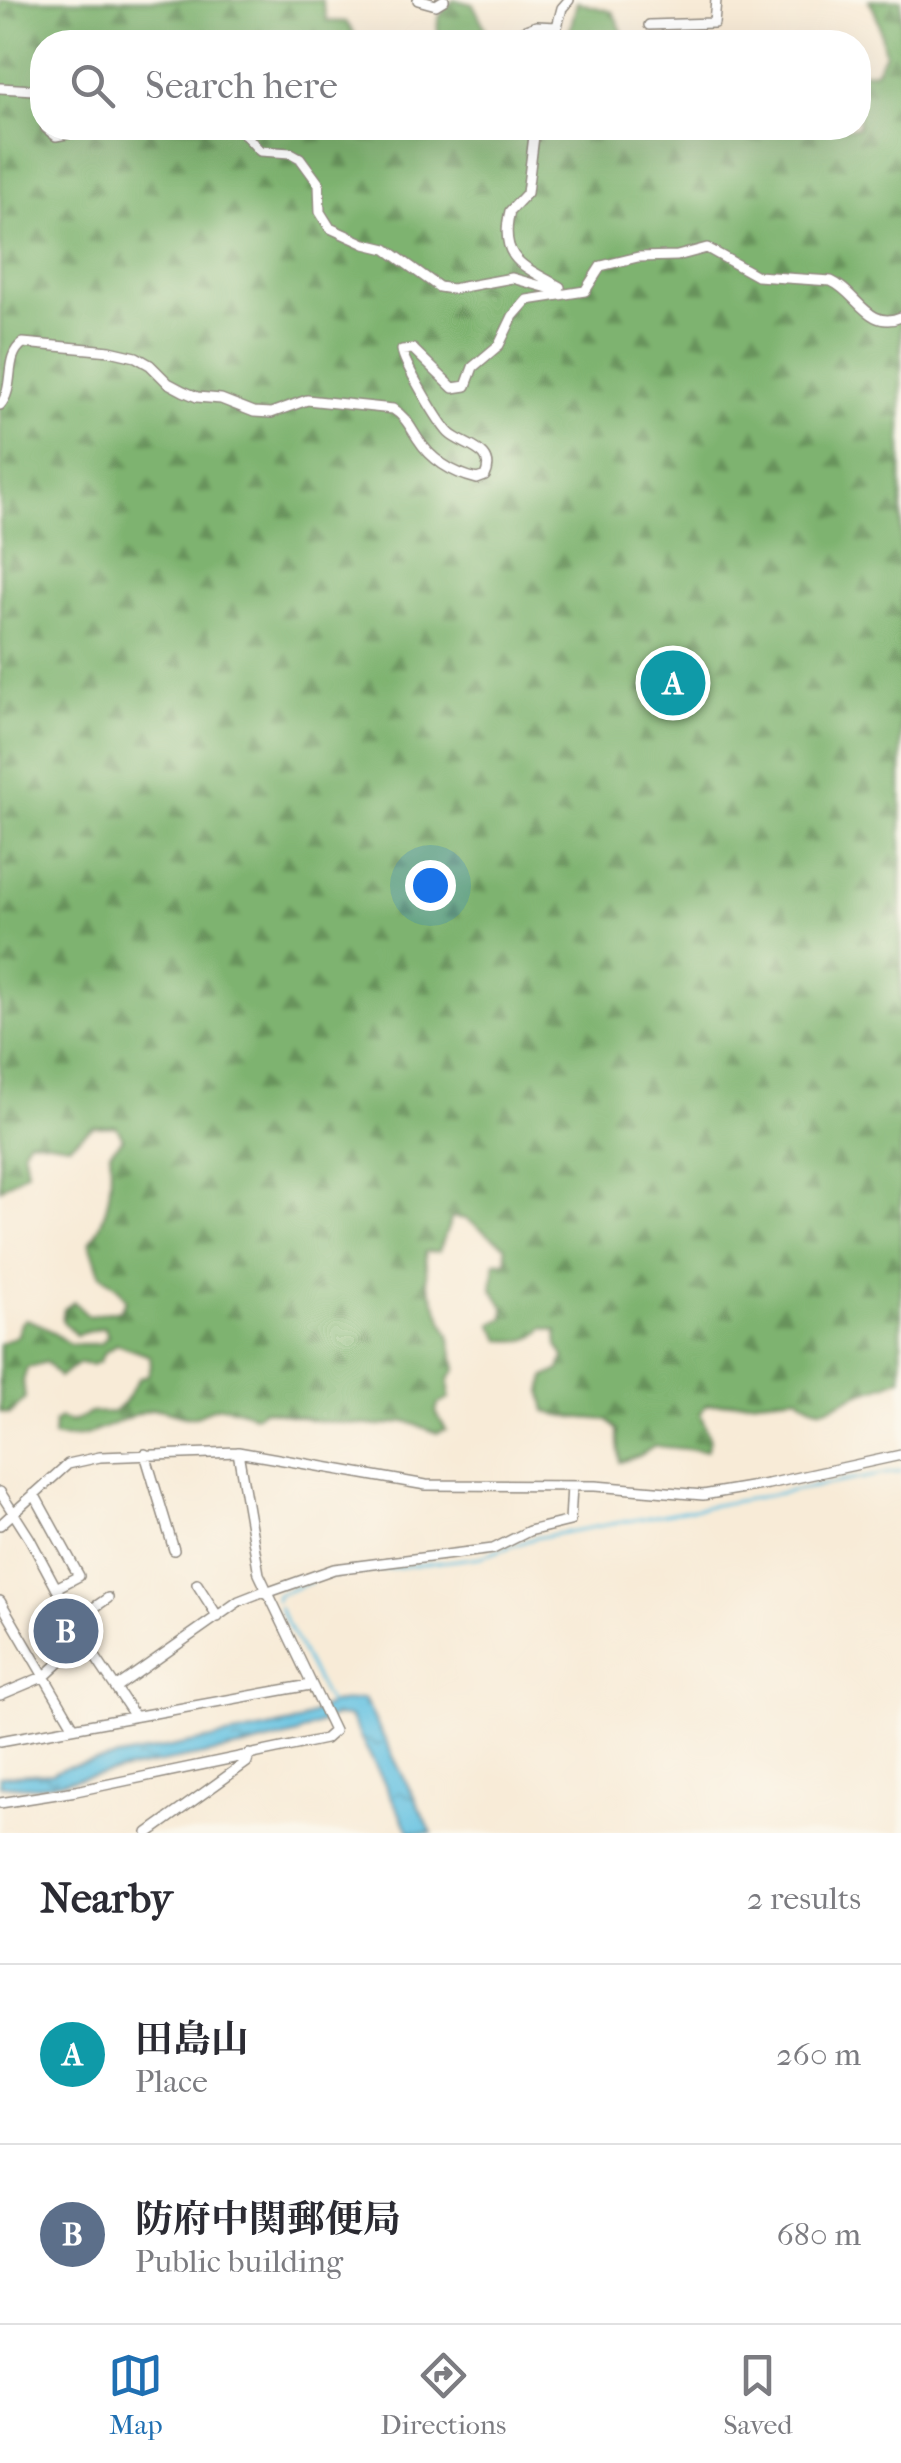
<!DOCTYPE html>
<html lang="en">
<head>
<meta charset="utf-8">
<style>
  body { margin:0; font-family:"IM FELL French Canon","Noto Serif JP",serif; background:#f2f2f3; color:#2b2b33 }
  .you { position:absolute; left:430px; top:885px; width:35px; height:35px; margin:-25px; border:8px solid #fff; border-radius:50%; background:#1a73e8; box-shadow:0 0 0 15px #1a73e833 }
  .badge { display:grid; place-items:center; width:65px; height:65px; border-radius:50%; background:#1f6fb2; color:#fff; font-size:32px; font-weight:700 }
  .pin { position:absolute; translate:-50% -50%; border:5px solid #fff; box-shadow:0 2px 10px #0006 }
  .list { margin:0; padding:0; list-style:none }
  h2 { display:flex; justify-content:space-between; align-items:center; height:130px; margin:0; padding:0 40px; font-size:42px }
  h2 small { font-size:32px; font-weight:400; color:#7c7c81 }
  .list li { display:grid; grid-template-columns:65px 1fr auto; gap:30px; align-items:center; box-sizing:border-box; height:180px; padding:0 40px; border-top:2px solid #e1e1e2 }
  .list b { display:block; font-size:38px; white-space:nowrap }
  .list p { margin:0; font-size:32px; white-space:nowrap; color:#7c7c81 }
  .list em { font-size:32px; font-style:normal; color:#7c7c81 }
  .icon { flex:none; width:55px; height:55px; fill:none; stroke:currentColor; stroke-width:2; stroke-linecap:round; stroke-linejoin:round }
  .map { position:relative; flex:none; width:901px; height:1833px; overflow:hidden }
  .search { position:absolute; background:#fff; box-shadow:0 10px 40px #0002; left:30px; right:30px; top:30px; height:110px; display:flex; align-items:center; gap:25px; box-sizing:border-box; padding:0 35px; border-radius:40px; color:#7c7c81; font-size:38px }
  .sheet { height:490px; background:#fff }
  nav { display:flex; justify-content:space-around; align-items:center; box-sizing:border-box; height:140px; border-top:2px solid #e1e1e2; background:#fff; font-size:28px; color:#7c7c81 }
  nav a { display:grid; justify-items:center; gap:5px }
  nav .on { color:#1f6fb2 }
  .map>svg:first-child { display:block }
  .forest { fill:url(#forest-firs); stroke:#546f4d; stroke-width:2.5 }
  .water { fill:url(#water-ripples); stroke:#477686; stroke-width:2.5 }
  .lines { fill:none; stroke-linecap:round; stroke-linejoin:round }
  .stream { stroke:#63c1e1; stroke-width:2.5 }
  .minor-casing { stroke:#928b81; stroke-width:12 }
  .minor { stroke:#fff; stroke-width:9 }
</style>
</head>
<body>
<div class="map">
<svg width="901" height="1833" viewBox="0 0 901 1833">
  <defs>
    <pattern id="forest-firs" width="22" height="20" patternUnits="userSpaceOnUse" patternTransform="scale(2.5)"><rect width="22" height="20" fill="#7eb36f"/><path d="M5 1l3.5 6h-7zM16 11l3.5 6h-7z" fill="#67925b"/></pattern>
    <pattern id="water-ripples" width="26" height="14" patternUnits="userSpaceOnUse" patternTransform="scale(2.5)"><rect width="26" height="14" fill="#63c1e1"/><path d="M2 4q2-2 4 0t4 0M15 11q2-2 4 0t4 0" fill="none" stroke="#529db7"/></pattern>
  </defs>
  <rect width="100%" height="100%" fill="#fbf7ec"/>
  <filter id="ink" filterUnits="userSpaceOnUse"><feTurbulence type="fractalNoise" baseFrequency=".01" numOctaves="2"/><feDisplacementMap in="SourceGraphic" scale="20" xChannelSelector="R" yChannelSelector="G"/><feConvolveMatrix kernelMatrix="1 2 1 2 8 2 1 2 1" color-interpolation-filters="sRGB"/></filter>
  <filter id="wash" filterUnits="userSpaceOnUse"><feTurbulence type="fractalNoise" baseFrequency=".0048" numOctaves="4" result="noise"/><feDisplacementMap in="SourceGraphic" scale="40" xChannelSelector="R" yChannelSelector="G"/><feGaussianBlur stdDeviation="2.25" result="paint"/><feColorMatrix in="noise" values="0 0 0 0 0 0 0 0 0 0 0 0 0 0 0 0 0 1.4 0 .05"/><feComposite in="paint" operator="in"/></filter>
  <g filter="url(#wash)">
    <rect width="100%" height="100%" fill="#f8ebd7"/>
    <path class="forest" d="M 0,0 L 322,0 L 327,21 L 346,22 L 360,42 L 42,42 L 42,128 L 858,128 L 859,70 L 862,73 L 875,71 L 885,54 C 880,32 881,20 869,0 L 901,0 L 901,1378 C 888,1385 877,1388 863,1392 C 836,1400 826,1422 798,1396 L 706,1405 L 700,1413 L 710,1440 L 706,1451 L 655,1446 L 639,1456 L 620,1462 L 617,1430 L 608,1420 L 559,1416 L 546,1411 L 542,1393 L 545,1377 L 560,1370 L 564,1357 L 558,1346 L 557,1331 L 544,1328 C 532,1343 519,1341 501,1340 L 492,1324 L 504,1318 L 504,1307 L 492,1288 L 495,1262 L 507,1261 L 505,1246 L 466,1219 L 452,1217 L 439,1251 L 425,1252 L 427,1283 L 449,1335 L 456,1369 L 449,1379 L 449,1398 L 438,1404 L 436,1412 L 446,1430 L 437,1433 L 406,1421 L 380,1426 L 320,1421 L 264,1410 L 254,1416 C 244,1410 228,1405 216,1407 C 209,1408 203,1415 195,1416 C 179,1419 165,1406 150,1410 C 119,1417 85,1445 53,1436 L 54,1422 L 60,1418 L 71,1422 L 90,1413 L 114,1412 L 124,1403 L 139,1378 L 148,1375 L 151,1366 L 150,1356 L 117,1344 L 104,1353 L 99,1362 L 91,1365 L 79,1363 L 59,1377 L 46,1362 L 27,1368 L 23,1381 L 25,1398 L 10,1414 L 0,1411 L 0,1344 L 18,1335 L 21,1323 L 26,1319 L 42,1325 L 69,1344 L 100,1344 L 108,1336 L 104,1327 L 76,1335 L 62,1321 L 64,1309 L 74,1302 L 88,1316 L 120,1310 L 126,1300 L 119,1289 L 100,1274 L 90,1243 C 109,1216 113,1185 110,1152 L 123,1138 L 116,1126 L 93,1127 L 69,1145 L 29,1139 L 23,1148 L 27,1171 L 0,1189 Z
      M 454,0 L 473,4 L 486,30 L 480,42 L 440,42 C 435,21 437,15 454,0 Z
      M 577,2 L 613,12 L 627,42 L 561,42 L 570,30 Z"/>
    <path class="water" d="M 364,1699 L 432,1833 L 410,1833 L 350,1717 L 335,1716 L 298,1734 L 256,1745 L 34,1787 L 0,1785 L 0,1776 L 52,1773 L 66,1767 L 264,1729 L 297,1722 L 332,1703 Z"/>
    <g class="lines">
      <path class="stream" d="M 328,1576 L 481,1557 L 535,1538 L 901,1471
        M 276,1600 L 277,1595 L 311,1582
        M 279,1607 L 329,1704"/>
    </g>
  </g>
  <g filter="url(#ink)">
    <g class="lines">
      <g class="minor-casing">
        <path id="minor" d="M 418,0 L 436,5 L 444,0
          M 649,25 L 714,23 L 716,0
          M 497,41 L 536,26 L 557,27
          M 553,42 L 562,8 L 569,0
          M 0,88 L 34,90 L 42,102
          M 46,128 L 56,136 L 98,128
          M 239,128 L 260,151 L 291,153 L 300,158 L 319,184 L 320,212 L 330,228 L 365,244 L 386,249 L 439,287 L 452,289 L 512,278 L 559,291
          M 535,128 L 527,193 L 510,211 C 498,260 524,266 560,287
          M 0,405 C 16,387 3,357 23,343 L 110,351 L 136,357 L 150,365 L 168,383 L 183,391 L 197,397 L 221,399 L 254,412 L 271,413 L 307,400 L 393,409 C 406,417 410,427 418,439 C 432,461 453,473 477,479 L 485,476 C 498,449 462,446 449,433 C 439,423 403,362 402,350 L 413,349 L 453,388 L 466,386 L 473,367 L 499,345 L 513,316 L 527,300 L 585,291 L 601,266 L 638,257 L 677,256 L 707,248 L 757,276 L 831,281 C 857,292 868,331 901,317
          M 145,1454 L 174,1550
          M 0,1492 L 30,1539 L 84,1640 L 134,1715
          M 34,1494 L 79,1576 L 56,1588
          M 0,1525 L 68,1464 L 100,1457 L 238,1452 L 426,1485 L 595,1486 L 703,1495 L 768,1484 L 901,1455
          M 197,1584 L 218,1617
          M 0,1601 L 73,1726
          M 76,1620 L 108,1598
          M 117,1687 L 239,1601 L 262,1592 L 266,1593 L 334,1569 L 493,1549 L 529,1531 L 570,1521 L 572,1486
          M 0,1695 L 45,1676 L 84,1640
          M 0,1741 L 310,1685
          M 0,1803 L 76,1791 L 325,1739 L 334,1731 L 259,1574 L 238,1452
          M 148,1833 L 247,1762 L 249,1754"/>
      </g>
      <use href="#minor" class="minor"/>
    </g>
  </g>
</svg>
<div class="you"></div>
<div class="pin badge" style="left:673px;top:683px;background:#0f9aa8">A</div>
<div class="pin badge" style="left:66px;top:1631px;background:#5c6f8a">B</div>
<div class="search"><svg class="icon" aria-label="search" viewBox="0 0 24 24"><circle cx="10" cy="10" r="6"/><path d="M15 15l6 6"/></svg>Search here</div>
</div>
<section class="sheet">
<h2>Nearby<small>2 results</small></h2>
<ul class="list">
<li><span class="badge" style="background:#0f9aa8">A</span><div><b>田島山</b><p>Place</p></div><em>260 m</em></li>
<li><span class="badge" style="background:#5c6f8a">B</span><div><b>防府中関郵便局</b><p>Public building</p></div><em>680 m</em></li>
</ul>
</section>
<nav>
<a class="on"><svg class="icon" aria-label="map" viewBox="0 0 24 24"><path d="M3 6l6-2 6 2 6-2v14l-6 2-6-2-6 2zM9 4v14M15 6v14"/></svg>Map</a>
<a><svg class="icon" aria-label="directions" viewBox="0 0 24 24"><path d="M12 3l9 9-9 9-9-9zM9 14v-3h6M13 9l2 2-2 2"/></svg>Directions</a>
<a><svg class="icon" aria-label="saved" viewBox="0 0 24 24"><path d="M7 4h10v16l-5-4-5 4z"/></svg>Saved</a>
</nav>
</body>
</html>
